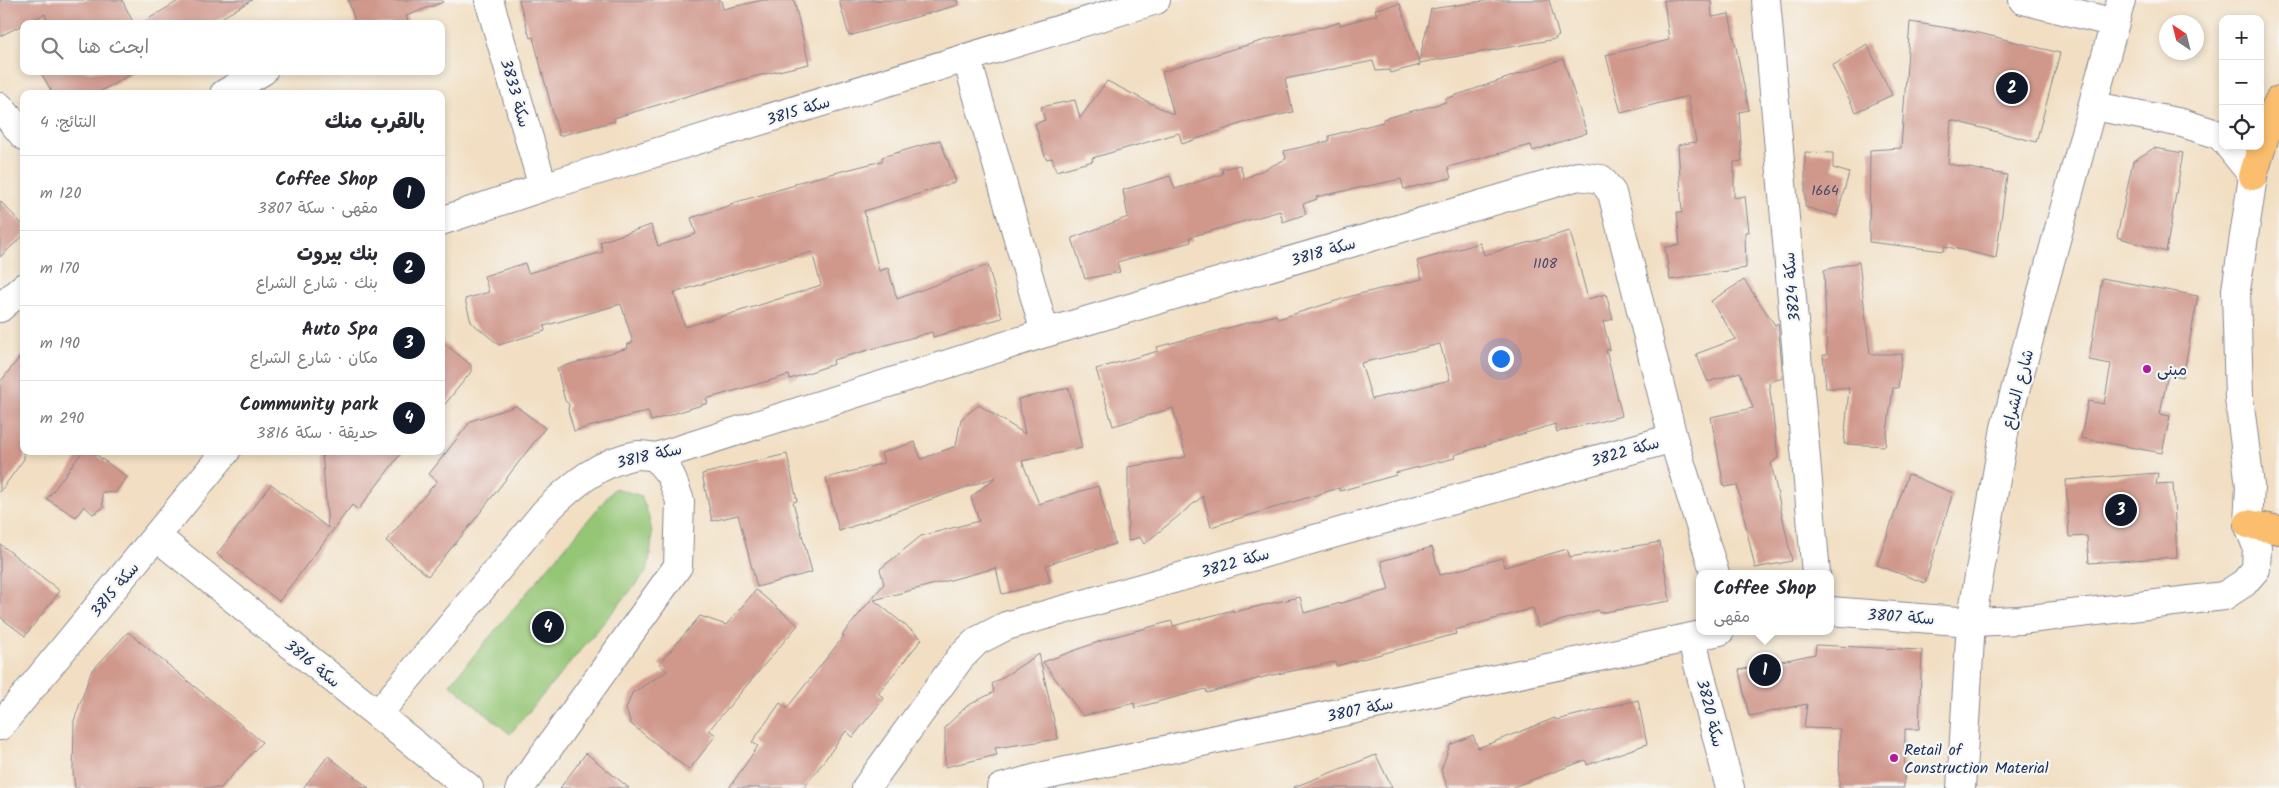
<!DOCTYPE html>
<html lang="ar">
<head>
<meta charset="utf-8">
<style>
  body { margin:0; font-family:Kalam,"Playpen Sans Arabic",sans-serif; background:#f7f7f7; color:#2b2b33; direction:rtl }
  .controls { position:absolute; right:15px; top:15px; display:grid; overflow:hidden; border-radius:10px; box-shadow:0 2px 8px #0003 }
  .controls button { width:45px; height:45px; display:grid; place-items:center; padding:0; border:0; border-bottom:1px solid #e1e1e2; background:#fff; color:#2b2b33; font:25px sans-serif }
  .compass { position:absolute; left:2159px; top:15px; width:45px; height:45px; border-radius:50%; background:#fff; box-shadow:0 2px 8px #0003; rotate:325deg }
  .you { position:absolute; left:1500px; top:358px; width:18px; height:18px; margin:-12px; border:4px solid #fff; border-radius:50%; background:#1a73e8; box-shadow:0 0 0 8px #1a73e833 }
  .badge { display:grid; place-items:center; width:32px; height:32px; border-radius:50%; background:#111827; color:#fff; font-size:16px; font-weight:700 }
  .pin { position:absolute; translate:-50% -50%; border:2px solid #fff; box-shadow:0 1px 5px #0006 }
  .popup { position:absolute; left:1696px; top:570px; width:138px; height:65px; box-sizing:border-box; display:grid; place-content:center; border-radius:10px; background:#fff; filter:drop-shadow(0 1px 4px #0005); font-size:16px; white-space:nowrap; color:#7c7c81 }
  .popup b { font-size:19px; color:#2b2b33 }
  .popup::after { content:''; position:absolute; left:50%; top:100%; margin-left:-10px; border:10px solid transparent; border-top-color:#fff }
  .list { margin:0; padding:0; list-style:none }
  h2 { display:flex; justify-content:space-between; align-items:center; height:65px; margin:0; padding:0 20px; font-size:21px }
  h2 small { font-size:16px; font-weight:400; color:#7c7c81 }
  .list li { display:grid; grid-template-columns:32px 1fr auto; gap:15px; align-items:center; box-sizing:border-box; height:75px; padding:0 20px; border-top:1px solid #e1e1e2 }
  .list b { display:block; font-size:19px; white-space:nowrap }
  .list p { margin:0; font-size:16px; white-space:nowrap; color:#7c7c81 }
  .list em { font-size:16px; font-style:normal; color:#7c7c81 }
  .icon { flex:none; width:28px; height:28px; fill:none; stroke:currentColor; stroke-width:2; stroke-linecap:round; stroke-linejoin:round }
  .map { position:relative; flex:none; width:2279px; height:788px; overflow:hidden; direction:ltr }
  .search { position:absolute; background:#fff; box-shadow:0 2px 8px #0003; left:20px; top:20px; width:425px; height:55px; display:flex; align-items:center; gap:12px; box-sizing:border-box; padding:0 18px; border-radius:10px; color:#7c7c81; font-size:19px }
  .panel { position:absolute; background:#fff; box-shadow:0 2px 8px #0003; left:20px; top:90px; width:425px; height:365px; border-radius:10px; direction:rtl }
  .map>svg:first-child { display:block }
  .green { fill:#95c676; stroke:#587a6a }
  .building { fill:#d0978b; fill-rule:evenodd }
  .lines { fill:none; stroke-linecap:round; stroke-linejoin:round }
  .minor-casing { stroke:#868790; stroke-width:30 }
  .highway-casing { stroke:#868790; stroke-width:30 }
  .minor { stroke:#fff; stroke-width:28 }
  .highway { stroke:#fabe6e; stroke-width:28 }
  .poi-dot { fill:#b5179e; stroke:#f6f6f2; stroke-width:2 }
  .labels { text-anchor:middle; stroke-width:4.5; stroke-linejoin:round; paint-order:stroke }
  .number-label { font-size:14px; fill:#484969 }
  .street-label { font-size:16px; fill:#1b2f5e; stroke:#f6f6f2 }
  .poi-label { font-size:16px; fill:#1b2f5e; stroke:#f6f6f2; text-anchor:start }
</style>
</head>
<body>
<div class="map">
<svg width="2279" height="788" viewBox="0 0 2279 788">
  <rect width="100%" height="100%" fill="#f6f6f2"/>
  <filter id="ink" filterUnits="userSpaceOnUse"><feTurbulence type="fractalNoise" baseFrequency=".02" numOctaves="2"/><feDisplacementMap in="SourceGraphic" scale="10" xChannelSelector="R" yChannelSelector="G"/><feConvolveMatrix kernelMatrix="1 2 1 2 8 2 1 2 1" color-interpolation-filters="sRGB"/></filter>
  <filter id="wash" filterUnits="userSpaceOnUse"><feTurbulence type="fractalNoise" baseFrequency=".0096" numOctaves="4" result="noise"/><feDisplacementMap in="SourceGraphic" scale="20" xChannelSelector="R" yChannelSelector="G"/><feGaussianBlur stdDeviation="1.12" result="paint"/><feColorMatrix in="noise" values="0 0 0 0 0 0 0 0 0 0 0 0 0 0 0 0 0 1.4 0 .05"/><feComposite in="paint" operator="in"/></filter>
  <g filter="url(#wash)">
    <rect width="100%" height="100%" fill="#f2dfc3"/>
    <path class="green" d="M 615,488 L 641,496 C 654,527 654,537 647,571 L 510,734 L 450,684 Z"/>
    <g id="blocks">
      <path class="building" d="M 0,0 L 122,0 L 134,24 L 48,24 L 45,14 L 0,36 Z
        M 180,0 L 252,0 L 211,24 L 140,24 Z
        M 348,0 L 442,0 L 443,2 L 406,16 L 409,24 L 356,24 Z
        M 519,0 L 721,0 L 723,9 L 763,0 L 794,0 L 809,64 L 744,79 L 614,118 L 615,121 L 559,136 L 533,37 L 530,38 Z
        M 839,0 L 957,0 L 958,5 L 849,36 Z
        M 1490,0 L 1549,0 L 1559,36 L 1556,37 L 1556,39 L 1419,63 L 1420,65 L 1390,73 L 1389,70 L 1376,71 L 1373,61 L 1285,79 L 1293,112 L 1243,123 L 1182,144 L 1179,133 L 1092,158 L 1093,161 L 1056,171 L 1052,158 L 1046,159 L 1035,124 L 1045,120 L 1041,107 L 1075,100 L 1080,118 L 1107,81 L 1174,115 L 1162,72 L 1226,51 L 1276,37 L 1320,27 L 1321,28 L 1340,22 L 1340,25 L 1377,15 L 1375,9 L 1400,4 L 1419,62 L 1431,9 Z
        M 1664,0 L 1711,0 L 1712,17 L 1729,14 L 1749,110 L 1739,112 L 1742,161 L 1734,162 L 1734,198 L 1745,196 L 1749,232 L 1745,232 L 1746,268 L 1670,280 L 1665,247 L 1680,245 L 1677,212 L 1682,213 L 1678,145 L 1696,142 L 1688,96 L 1621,113 L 1606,55 L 1669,40 Z
        M 1910,22 L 1979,33 L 2060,53 L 2036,142 L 1951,120 L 1948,164 L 2007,175 L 1996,258 L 1944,246 L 1944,251 L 1869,242 L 1870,150 L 1901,148 Z
        M 1867,44 L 1892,95 L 1856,112 L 1832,66 Z
        M 1563,59 L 1587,133 L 1533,151 L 1531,145 L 1448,167 L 1451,178 L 1404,189 L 1401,179 L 1316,197 L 1317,199 L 1303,204 L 1306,214 L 1283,222 L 1280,211 L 1190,237 L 1191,242 L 1117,262 L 1120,272 L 1085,279 L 1072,238 L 1128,217 L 1123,190 L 1170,176 L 1175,189 L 1223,174 L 1222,169 L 1240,165 L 1244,179 L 1286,159 L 1284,151 L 1329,141 L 1329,136 L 1383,122 L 1383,119 L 1446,102 L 1445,99 Z
        M 40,71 L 138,71 L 95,94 L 53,94 Z
        M 940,140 L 956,182 L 864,211 L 879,271 L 888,268 L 897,299 L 988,265 L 1002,318 L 933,337 L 932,332 L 833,360 L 834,364 L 790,379 L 789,375 L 706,399 L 708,403 L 651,421 L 648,411 L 574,431 L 568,410 L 569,404 L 565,401 L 557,368 L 628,348 L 627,345 L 633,342 L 621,304 L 544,326 L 545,331 L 499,345 L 471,322 L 465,299 L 489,292 L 484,276 L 525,263 L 528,273 L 603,252 L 600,242 L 651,225 L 658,246 L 696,234 L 691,218 L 731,205 L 730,204 L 795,185 L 795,183 L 882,161 L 882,157 ZM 812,252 L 821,285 L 757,306 L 685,327 L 674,293 L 749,269 Z
        M 2154,148 L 2183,153 L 2166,252 L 2117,237 L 2133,161 Z
        M 1805,152 L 1833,153 L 1833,168 L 1849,173 L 1837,216 L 1805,207 Z
        M 0,201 L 24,226 L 24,235 L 0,257 Z
        M 1570,231 L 1588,299 L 1606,294 L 1613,319 L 1603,322 L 1610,349 L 1606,350 L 1622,416 L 1557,432 L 1555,424 L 1454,455 L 1455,458 L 1395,473 L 1396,475 L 1340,491 L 1339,488 L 1211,527 L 1203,496 L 1144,544 L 1140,537 L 1128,541 L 1128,467 L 1186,457 L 1173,408 L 1113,426 L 1096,369 L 1158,351 L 1157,347 L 1276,315 L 1278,319 L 1355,295 L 1422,279 L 1417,261 L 1480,243 L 1484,255 ZM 1440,344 L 1450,380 L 1372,399 L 1361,363 Z
        M 1859,262 L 1870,354 L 1902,354 L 1898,388 L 1893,388 L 1885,446 L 1844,444 L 1849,388 L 1826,388 L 1823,355 L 1827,355 L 1824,270 Z
        M 2102,278 L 2198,296 L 2183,377 L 2168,374 L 2160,414 L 2170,416 L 2162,453 L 2081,438 L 2088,401 L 2104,404 L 2111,364 L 2089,360 Z
        M 1744,280 L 1775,325 L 1778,323 L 1783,378 L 1769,382 L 1778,458 L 1771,463 L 1792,561 L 1755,568 L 1737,485 L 1724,487 L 1711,417 L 1753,408 L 1740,372 L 1708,382 L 1696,354 L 1736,339 L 1711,301 Z
        M 441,341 L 471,365 L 471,372 L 441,409 Z
        M 24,352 L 24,459 L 0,492 L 0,382 Z
        M 1069,388 L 1082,448 L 1022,461 L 1039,504 L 1098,486 L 1115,544 L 1046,565 L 1050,582 L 1002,594 L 996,568 L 874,600 L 922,639 L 878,693 L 884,698 L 853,737 L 846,731 L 804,788 L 729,788 L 758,746 L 752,742 L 780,703 L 787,708 L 844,636 L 842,635 L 884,584 L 880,569 L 921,536 L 979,521 L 971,497 L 996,477 L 839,531 L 826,478 L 884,463 L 881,453 L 915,442 L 921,459 L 956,446 L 961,419 L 979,405 L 1025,434 L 1018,399 Z
        M 516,406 L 545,428 L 469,527 L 428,576 L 386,541 L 437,481 L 429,474 L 471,421 Z
        M 83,451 L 91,451 L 127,477 L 115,493 L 102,492 L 103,508 L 93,514 L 84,506 L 76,517 L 47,499 Z
        M 322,451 L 403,451 L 358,510 L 352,505 L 279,601 L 217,554 L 271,484 L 328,528 Z
        M 787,454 L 797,501 L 793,502 L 812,572 L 757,587 L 738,515 L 712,521 L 702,474 Z
        M 2158,473 L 2156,484 L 2173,483 L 2177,557 L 2089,563 L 2087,536 L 2069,537 L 2066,480 Z
        M 1908,474 L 1953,493 L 1925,583 L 1877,565 Z
        M 1660,542 L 1670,601 L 1599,613 L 1598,610 L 1538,627 L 1533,608 L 1455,630 L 1456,634 L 1336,666 L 1335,662 L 1268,676 L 1207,693 L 1206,689 L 1135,708 L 1134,703 L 1083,716 L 1043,662 L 1109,638 L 1172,621 L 1173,626 L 1233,610 L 1233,612 L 1300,597 L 1304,613 L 1389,590 L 1381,561 L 1432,547 L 1440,575 L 1502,558 L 1505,567 L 1567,549 L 1570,557 Z
        M 0,544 L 60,591 L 25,636 L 0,617 Z
        M 756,590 L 798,625 L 709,730 L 716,735 L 689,770 L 631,724 L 626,709 L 632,693 L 667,671 L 659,664 L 700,616 L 726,625 Z
        M 128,632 L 262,742 L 221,788 L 75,788 L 73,772 L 74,721 L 91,672 Z
        M 1816,645 L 1922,650 L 1919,729 L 1905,729 L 1904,788 L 1839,788 L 1840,729 L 1804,728 L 1807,704 L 1749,716 L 1739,670 L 1815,654 Z
        M 1039,654 L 1058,739 L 995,748 L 997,755 L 945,767 L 945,727 L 967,706 L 994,692 L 992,684 Z
        M 1638,700 L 1647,744 L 1587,765 L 1586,760 L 1510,788 L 1448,788 L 1441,770 L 1450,745 L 1473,735 L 1478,748 L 1555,718 L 1556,720 Z
        M 586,753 L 629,788 L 560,788 Z
        M 1376,755 L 1392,788 L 1294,788 L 1294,787 Z
        M 328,756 L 369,788 L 303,788 Z"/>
    </g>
  </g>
  <g filter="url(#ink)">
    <use href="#blocks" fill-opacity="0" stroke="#868790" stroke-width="1"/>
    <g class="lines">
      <g class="minor-casing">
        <path id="minor" d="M 489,0 L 543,187
          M 1766,0 L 1816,574
          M 2023,0 L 2115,23
          M 967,59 L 1045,333
          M 224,94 L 263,71
          M 2094,106 L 2182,123 L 2220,135 L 2223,139
          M 0,107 L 24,136
          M 441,221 L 543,187 L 1156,0
          M 0,308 L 24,287
          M 157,537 L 469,788
          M 1830,611 L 1971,622 L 2020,620 L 2224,596 L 2244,583 L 2256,569 L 2257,547 L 2248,524 L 2250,486 L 2239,398 L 2236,290 L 2253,176 L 2229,146
          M 1691,637 L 1730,788
          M 378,714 L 545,512 C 570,487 600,461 637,455 C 643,455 650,456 656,457 L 1045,333 L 1578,176 L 1601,179 L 1612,193 L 1673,438 L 1715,574
          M 0,726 L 226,451
          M 520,788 L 678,566 L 680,501 L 671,476 L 656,457
          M 866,788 L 960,658 L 977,641 L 1006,626 L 1673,438
          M 1001,788 L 1048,775 L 1720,631
          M 1961,788 L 1971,622 L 2005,428 L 2121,0"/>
      </g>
      <g class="highway-casing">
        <path id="highway" d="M 2253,176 L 2271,116 L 2279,100
          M 2248,524 L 2279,530"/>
      </g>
      <use href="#minor" class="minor"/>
      <use href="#highway" class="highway"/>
    </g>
  </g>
  <g class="poi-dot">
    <circle cx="2147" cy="369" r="5"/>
    <circle cx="1894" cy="758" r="5"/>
  </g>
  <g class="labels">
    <g class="number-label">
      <text x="1825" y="195">1664</text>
      <text x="1545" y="268">1108</text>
    </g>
    <g class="street-label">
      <text transform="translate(516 93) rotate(74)" y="6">سكة 3833</text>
      <text transform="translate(798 110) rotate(-17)" y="6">سكة 3815</text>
      <text transform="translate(1323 251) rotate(-16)" y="6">سكة 3818</text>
      <text transform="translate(1791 287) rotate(-95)" y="6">سكة 3824</text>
      <text transform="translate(2017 389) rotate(-75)" y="6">شارع الشراع</text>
      <text transform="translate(1625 451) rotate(-16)" y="6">سكة 3822</text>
      <text transform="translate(649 455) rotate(-13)" y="6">سكة 3818</text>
      <text transform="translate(1235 562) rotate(-16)" y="6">سكة 3822</text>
      <text transform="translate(114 589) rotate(-50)" y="6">سكة 3815</text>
      <text transform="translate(1901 616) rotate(4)" y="6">سكة 3807</text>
      <text transform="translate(313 663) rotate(39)" y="6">سكة 3816</text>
      <text transform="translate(1360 709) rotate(-12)" y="6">سكة 3807</text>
      <text transform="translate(1711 713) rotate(76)" y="6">سكة 3820</text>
    </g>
    <g class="poi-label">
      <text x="2157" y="375">مبنى</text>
      <text x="1904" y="755">Retail of<tspan x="1904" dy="18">Construction Material</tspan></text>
    </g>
  </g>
</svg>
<div class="controls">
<button>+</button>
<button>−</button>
<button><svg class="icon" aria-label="locate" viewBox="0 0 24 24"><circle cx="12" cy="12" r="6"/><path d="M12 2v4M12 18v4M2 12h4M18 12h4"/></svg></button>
</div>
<svg class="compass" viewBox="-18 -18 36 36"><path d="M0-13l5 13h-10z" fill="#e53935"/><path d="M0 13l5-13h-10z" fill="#7c7c81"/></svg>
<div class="you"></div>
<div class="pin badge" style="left:1765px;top:670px">1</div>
<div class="popup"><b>Coffee Shop</b>مقهى</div>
<div class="pin badge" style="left:2012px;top:88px">2</div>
<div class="pin badge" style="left:2121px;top:510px">3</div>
<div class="pin badge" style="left:548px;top:627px">4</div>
<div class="search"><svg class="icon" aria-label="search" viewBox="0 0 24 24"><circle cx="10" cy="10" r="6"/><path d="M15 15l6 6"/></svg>ابحث هنا</div>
<section class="panel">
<h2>بالقرب منك<small>النتائج: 4</small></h2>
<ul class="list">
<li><span class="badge">1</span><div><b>Coffee Shop</b><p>مقهى · سكة 3807</p></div><em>120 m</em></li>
<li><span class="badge">2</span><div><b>بنك بيروت</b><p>بنك · شارع الشراع</p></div><em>170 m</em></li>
<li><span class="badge">3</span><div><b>Auto Spa</b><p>مكان · شارع الشراع</p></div><em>190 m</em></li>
<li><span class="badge">4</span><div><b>Community park</b><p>حديقة · سكة 3816</p></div><em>290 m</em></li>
</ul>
</section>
</div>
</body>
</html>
